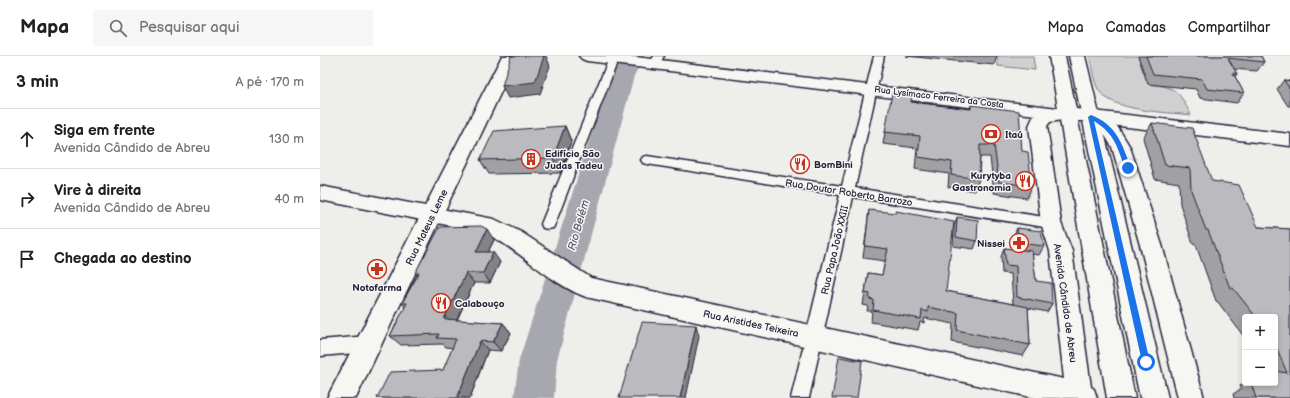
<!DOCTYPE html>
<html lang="pt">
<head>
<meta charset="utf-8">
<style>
  body { margin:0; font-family:"Balsamiq Sans",sans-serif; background:#f6f6f6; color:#202124 }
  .controls { position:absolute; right:12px; bottom:12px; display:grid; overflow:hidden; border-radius:4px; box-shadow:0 2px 6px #0003 }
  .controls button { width:36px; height:36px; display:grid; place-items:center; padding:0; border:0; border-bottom:1px solid #e0e0e0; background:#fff; color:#202124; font:20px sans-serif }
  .stop { position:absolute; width:12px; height:12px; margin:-9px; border:3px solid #1a73e8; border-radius:50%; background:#fff }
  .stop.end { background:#1a73e8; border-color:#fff; box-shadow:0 1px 4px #0008 }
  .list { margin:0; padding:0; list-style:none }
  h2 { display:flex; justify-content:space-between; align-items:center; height:52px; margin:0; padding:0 16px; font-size:17px }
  h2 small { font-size:13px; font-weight:400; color:#757577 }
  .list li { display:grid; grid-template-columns:26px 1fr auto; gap:12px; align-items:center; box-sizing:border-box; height:60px; padding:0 16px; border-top:1px solid #e0e0e0 }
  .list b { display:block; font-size:15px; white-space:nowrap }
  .list p { margin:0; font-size:13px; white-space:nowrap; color:#757577 }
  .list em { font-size:13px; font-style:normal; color:#757577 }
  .icon { flex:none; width:22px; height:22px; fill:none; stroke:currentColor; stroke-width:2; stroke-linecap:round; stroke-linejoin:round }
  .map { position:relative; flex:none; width:970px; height:342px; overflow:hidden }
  header { display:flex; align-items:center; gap:24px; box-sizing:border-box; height:56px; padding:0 20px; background:#fff; border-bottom:1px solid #e0e0e0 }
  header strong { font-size:19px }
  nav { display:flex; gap:22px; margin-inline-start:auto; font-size:14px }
  .search { width:280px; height:36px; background:#f6f6f6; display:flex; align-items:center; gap:10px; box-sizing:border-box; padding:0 14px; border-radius:4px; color:#757577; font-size:15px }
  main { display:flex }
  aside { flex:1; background:#fff }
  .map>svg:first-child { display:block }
  .green { fill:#d0d0d1; stroke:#797986 }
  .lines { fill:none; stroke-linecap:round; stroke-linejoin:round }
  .river { fill:#a7a7af; fill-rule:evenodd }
  .street-casing { stroke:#22223b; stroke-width:3 }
  .secondary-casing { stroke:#22223b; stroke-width:3 }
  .primary-casing { stroke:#22223b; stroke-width:3 }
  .street { fill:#f6f6f2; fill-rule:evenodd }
  .secondary { fill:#f6f6f2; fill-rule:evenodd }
  .primary { fill:#f6f6f2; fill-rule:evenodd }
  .wall { fill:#a1a1a4; stroke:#22223b }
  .shaded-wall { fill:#838386; stroke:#22223b }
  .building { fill:#bbbbbf; stroke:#22223b }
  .route { fill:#1a73e8 }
  .labels { text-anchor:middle; stroke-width:3; stroke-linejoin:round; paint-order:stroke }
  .far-street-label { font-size:9px; fill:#22223b; stroke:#f6f6f2 }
  .poi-label { font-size:10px; font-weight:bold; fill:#22223b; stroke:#f6f6f2; text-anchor:start }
  .street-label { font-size:10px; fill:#22223b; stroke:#f6f6f2 }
  .water-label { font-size:11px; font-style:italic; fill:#575769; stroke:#f6f6f2 }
</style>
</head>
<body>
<header>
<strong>Mapa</strong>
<div class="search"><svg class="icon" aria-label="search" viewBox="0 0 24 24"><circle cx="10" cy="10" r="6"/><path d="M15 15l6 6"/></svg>Pesquisar aqui</div>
<nav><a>Mapa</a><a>Camadas</a><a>Compartilhar</a></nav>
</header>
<main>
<aside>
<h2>3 min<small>A pé · 170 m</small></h2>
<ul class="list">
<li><svg class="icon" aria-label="ahead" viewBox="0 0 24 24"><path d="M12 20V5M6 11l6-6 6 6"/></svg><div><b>Siga em frente</b><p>Avenida Cândido de Abreu</p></div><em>130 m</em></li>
<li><svg class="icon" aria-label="right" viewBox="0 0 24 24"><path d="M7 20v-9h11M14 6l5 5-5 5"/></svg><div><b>Vire à direita</b><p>Avenida Cândido de Abreu</p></div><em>40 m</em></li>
<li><svg class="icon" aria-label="arrive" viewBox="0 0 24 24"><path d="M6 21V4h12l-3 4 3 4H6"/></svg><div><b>Chegada ao destino</b></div></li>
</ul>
</aside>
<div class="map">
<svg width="970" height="342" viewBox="0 0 970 342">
  <rect width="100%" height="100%" fill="#eeeeeb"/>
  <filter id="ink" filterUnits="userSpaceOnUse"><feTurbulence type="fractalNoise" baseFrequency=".025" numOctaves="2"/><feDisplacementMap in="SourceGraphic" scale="8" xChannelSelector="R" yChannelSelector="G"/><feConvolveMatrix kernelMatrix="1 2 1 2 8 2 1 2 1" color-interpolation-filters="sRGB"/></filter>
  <g filter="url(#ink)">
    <path class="green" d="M 677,0 L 713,0 L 715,14 L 678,10 Z
      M 769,0 L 818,0 L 828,28 C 857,31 858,34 871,59 C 848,56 790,56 778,33 C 773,24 772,10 769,0 Z"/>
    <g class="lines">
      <path class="river" d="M 302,0 L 324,0 L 314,20 L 237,304 L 234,342 L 194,342 L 199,304 L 290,20 Z"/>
      <g class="street-casing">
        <path id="street" d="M 290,0 L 301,0 L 298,4 L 235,168 L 233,172 L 228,173 L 223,172 L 221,168 Z
          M 334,0 L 344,0 L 338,10 L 334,11 L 329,8 Z
          M 554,0 L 564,0 L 535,132 L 731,162 L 736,163 L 738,167 L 736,171 L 731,172 L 533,141 L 489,342 L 471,342 L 520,139 L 327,108 L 323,107 L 321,104 L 323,101 L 327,100 L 522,130 Z
          M 48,280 L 54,283 L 56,288 L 54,293 L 48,296 L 0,300 L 0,284 Z"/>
      </g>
      <g class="secondary-casing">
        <path id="secondary" d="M 259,0 L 307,0 L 738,52 L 729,0 L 745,0 L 757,58 L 754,62 L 730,66 L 727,70 L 741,167 L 752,195 L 771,331 L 774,333 L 777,342 L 715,342 L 266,241 C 228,227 200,193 163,176 L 0,144 L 0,130 L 174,163 L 201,176 L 271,222 L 744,323 L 730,195 L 721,167 L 709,70 L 713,61 L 716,59 L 267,5 L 262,3 Z
          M 749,0 L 765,0 L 779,58 L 797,70 L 810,91 L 842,189 L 884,342 L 858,342 L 820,189 L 792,91 L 784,78 L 765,65 L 762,61 Z"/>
      </g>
      <g class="primary-casing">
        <path id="primary" d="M 182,0 L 198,0 L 36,342 L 7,342 Z
          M 748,52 L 970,78 L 970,90 L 782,68 L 848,342 L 820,342 L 763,65 L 758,65 L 815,342 L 787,342 L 739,58 L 742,54 Z"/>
      </g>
      <use href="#street" class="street"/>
      <use href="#secondary" class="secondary"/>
      <use href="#primary" class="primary"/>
    </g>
    <path class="wall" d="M 586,0 L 677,0 L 674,9 Z
      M 818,0 L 941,0 L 944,6 L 937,15 L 914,13 L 917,18 L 915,21 L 924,37 L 917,47 L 880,42 L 876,33 L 828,28 Z
      M 964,24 L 970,25 L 970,50 L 968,50 L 957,33 Z
      M 591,46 L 650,53 L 651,49 L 702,95 L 712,130 L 707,142 L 674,137 L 670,101 L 660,101 L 659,123 L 655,135 L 628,131 L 629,118 L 595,113 L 597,92 L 563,88 L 565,76 Z
      M 832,67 L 892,125 L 938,171 L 970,173 L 970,342 L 914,342 L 913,338 L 921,333 L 920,330 L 925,327 L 955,327 L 955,261 L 925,261 L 925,282 L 898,246 L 896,245 L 876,189 L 873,188 L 860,148 L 859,127 L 835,123 L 823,82 Z
      M 245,70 L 251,85 L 241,117 L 169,118 L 160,104 Z
      M 549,154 L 626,235 L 693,248 L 691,218 L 682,217 L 681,201 L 684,192 L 694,193 L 693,181 L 697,172 L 724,190 L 719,199 L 712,198 L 716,225 L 732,248 L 727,256 L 708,252 L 710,289 L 703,300 L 632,286 L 633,268 L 605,262 L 604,267 L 600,266 L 598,274 L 551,266 L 552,255 L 547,255 L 548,250 L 543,249 L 548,217 L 562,219 L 565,205 L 543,202 Z
      M 637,161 L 657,185 L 654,193 L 633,190 L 634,170 Z
      M 174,184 L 168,196 L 180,206 L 170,227 L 154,227 L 137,264 L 183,267 L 191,277 L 181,295 L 168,294 L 150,342 L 57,342 L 123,314 L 133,292 L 126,291 L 123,288 L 81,289 L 70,280 L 85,251 L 82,247 L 97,219 L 95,217 Z"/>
    <path class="shaded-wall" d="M 224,0 L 226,0 L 230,10 L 220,38 L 188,42 L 182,30 Z
      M 245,70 L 251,85 L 241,117 L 233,102 Z
      M 167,173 L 174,184 L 163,206 L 156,196 Z
      M 173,196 L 180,206 L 170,227 L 163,217 Z
      M 146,217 L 154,227 L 133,272 L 124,263 Z
      M 183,267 L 191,277 L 181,295 L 173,286 Z
      M 376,269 L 379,280 L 366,342 L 360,342 Z
      M 160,285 L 168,294 L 150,342 L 137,342 Z"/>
    <path class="building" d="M 191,0 L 224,0 L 215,26 L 182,30 Z
      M 826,0 L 941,0 L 944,6 L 908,2 L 917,18 L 913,17 L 924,37 L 887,33 L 882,23 L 833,18 Z
      M 964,24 L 970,25 L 970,33 Z
      M 572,37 L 592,39 L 591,46 L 651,53 L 651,49 L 699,55 L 702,95 L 708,96 L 712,130 L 679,126 L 674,89 L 660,89 L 659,123 L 631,119 L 632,106 L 598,101 L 600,80 L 565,76 Z
      M 832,67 L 872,72 L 892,125 L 919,129 L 938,171 L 970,173 L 970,342 L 936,342 L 931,327 L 941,328 L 941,327 L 955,327 L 955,315 L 967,317 L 955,288 L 955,261 L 936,261 L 913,232 L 910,232 L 888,174 L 886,174 L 871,134 L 870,112 L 845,109 Z
      M 245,70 L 233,102 L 160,104 L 174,75 Z
      M 549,154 L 576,157 L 576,155 L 634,166 L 626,235 L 708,251 L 710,289 L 637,274 L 638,257 L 608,251 L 608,256 L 602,254 L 601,263 L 553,254 L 554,244 L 549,243 L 550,238 L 545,237 L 548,217 L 562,219 L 568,193 L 545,190 Z
      M 637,161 L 658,164 L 657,185 L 636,181 Z
      M 161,170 L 167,173 L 156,196 L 173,196 L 163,217 L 146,217 L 124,263 L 183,267 L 173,286 L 160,285 L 137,342 L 57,342 L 70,316 L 123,314 L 136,283 L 117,282 L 119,278 L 70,280 L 87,247 L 82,247 L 99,217 L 95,217 L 120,171 Z
      M 697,172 L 721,175 L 724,190 L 699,187 Z
      M 684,192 L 712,195 L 716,225 L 731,227 L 732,248 L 697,241 L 696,210 L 686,209 Z
      M 322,266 L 376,269 L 360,342 L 299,342 Z
      M 519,301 L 542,305 L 537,342 L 512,342 Z"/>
  </g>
  <path class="route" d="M 771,59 C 797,69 802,88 811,112 L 808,114 L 805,112 C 797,91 795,78 774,65 L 830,306 L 826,310 L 822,306 L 768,61 Z"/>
  <defs>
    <g id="bank-ring" transform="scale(1)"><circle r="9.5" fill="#f6f6f2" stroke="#c8321e" stroke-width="1.5"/><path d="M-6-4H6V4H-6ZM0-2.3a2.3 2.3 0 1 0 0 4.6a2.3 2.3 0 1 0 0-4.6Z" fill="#c8321e"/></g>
    <g id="building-ring" transform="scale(1)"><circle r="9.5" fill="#f6f6f2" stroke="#c8321e" stroke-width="1.5"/><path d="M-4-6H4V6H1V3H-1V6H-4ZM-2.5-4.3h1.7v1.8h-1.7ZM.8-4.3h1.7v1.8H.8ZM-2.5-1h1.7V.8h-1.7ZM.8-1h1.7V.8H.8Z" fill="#c8321e"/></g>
    <g id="restaurant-ring" transform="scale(1)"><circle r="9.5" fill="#f6f6f2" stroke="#c8321e" stroke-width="1.5"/><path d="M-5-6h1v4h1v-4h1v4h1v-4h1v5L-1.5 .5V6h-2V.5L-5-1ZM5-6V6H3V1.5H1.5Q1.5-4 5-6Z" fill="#c8321e"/></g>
    <g id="pharmacy-ring" transform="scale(1)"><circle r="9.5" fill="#f6f6f2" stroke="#c8321e" stroke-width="1.5"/><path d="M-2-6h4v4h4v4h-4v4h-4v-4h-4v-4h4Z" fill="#c8321e"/></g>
  </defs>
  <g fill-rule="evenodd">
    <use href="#bank-ring" x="671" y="78"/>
    <use href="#building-ring" x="211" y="103"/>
    <use href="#restaurant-ring" x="480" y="108"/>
    <use href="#restaurant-ring" x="705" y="125"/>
    <use href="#pharmacy-ring" x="699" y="187"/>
    <use href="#pharmacy-ring" x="57" y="213"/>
    <use href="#restaurant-ring" x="121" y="247"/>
  </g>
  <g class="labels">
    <g class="far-street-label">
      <text transform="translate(619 41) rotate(7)" y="3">Rua Lysímaco Ferreira da Costa</text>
    </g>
    <g class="poi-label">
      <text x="685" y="82">Itaú</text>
      <text x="225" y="101">Edifício São<tspan x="225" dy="12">Judas Tadeu</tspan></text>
      <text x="494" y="112">BomBini</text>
      <text x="691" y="123" text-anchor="end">Kurytyba<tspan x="691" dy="12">Gastronomia</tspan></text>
      <text x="685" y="191" text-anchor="end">Nissei</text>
      <text x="57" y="235" text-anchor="middle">Notofarma</text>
      <text x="135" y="251">Calabouço</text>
    </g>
    <g class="street-label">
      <text transform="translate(529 136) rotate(9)" y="4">Rua Doutor Roberto Barrozo</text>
      <text transform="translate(106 171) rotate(-64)" y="4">Rua Mateus Leme</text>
      <text transform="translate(514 194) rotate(-77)" y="4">Rua Papa João XXIII</text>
      <text transform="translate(746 247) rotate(82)" y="4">Avenida Cândido de Abreu</text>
      <text transform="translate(431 267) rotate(12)" y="4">Rua Aristides Teixeira</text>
    </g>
    <g class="water-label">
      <text transform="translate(258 169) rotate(-74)" y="4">Rio Belém</text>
    </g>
  </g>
</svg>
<div class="controls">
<button>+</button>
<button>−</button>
</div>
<div class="stop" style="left:826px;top:306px"></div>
<div class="stop end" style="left:808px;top:112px"></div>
</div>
</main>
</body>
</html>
